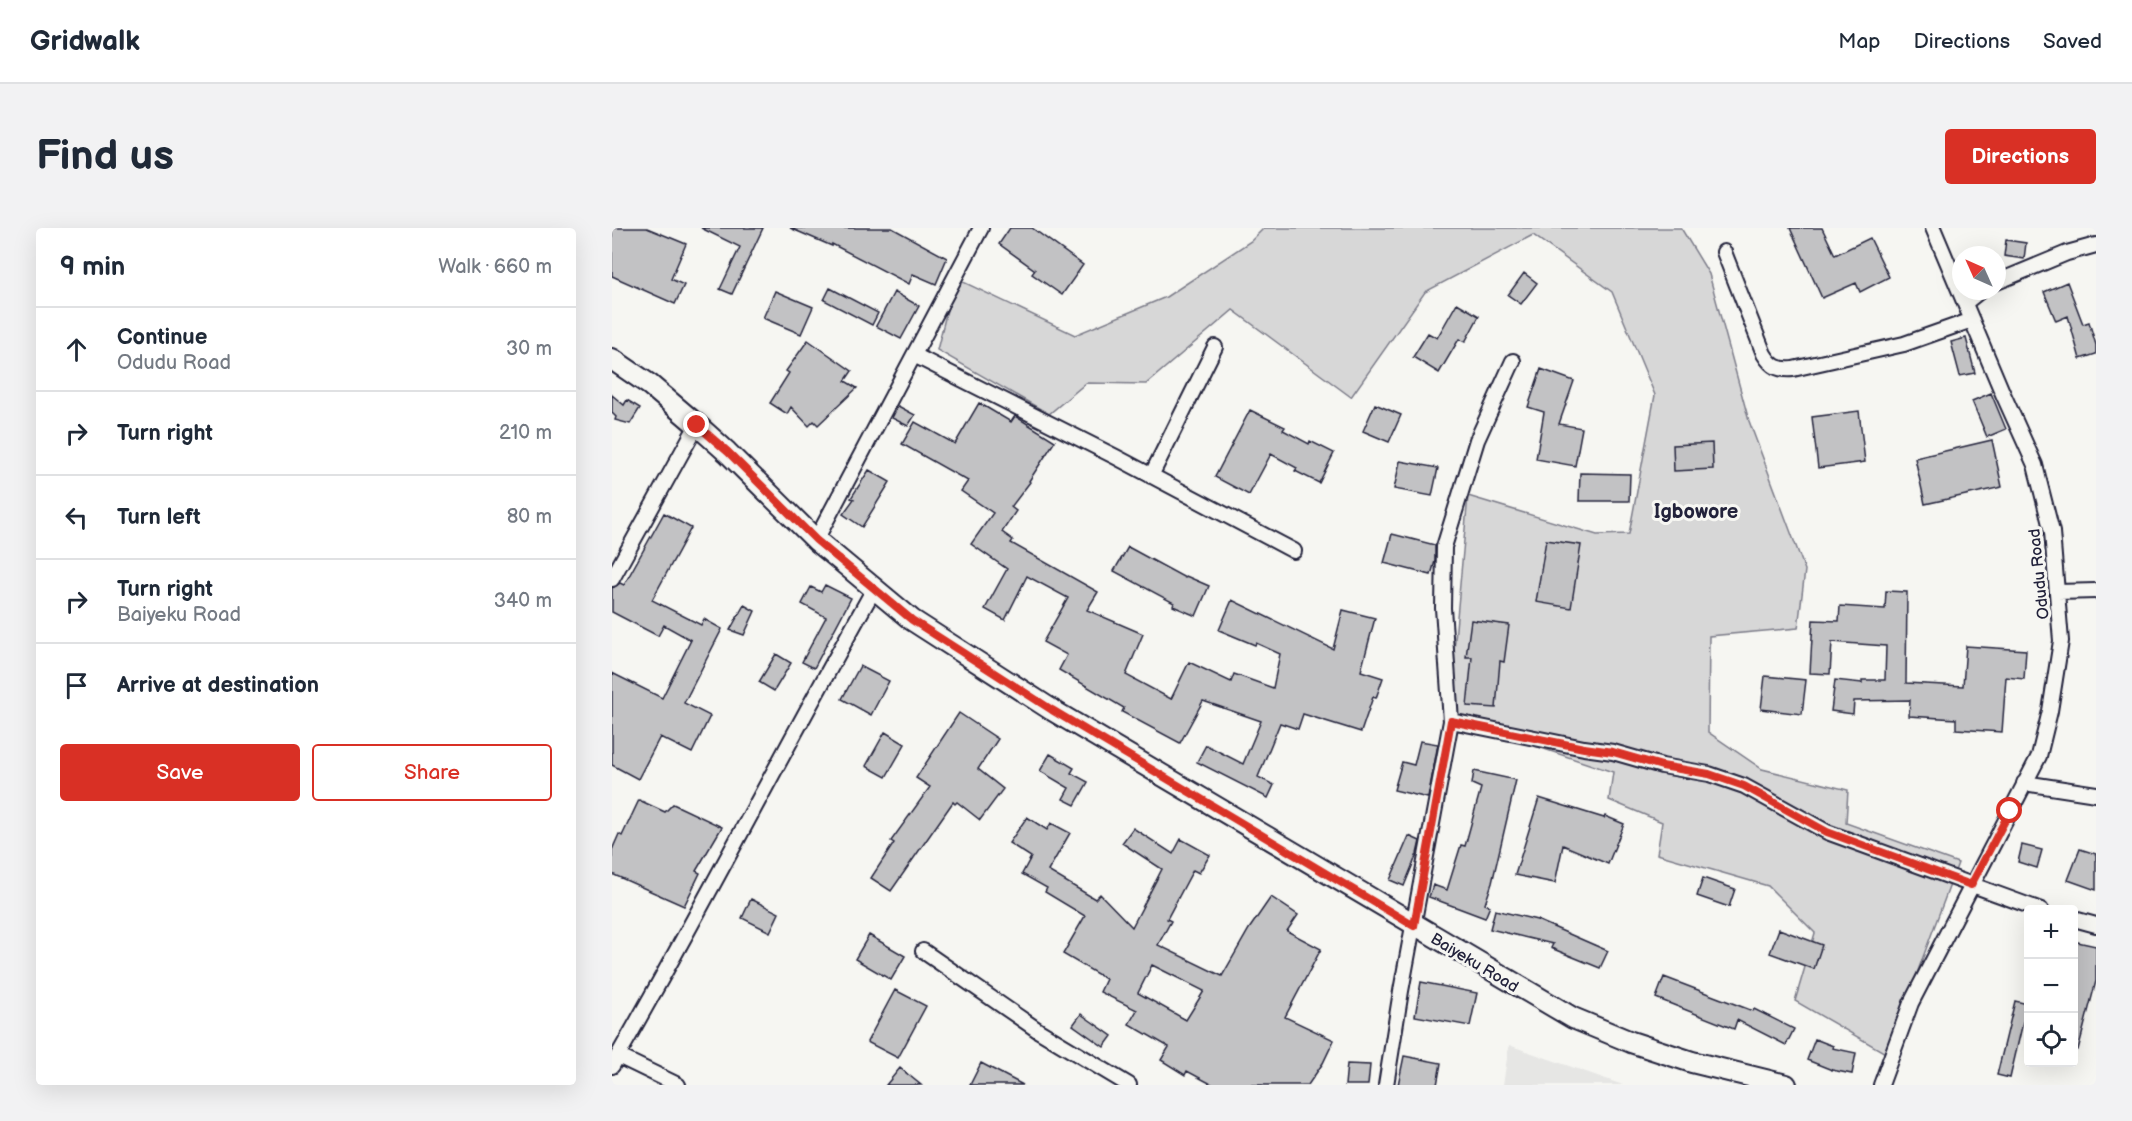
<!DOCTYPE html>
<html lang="en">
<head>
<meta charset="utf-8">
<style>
  body { margin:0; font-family:"Balsamiq Sans",sans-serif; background:#f2f2f3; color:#1f2937 }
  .controls { position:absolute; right:18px; bottom:18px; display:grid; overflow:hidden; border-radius:6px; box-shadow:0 6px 24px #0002 }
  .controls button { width:54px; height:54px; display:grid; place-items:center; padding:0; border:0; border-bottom:2px solid #e0e1e3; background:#fff; color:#1f2937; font:30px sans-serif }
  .compass { position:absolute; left:1340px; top:18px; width:54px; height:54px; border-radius:50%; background:#fff; box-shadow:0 6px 24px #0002; rotate:315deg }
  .stop { position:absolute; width:18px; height:18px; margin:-14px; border:4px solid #d93025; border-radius:50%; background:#fff }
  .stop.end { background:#d93025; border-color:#fff; box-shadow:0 2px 6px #0008 }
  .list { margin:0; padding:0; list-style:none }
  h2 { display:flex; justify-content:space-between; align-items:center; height:78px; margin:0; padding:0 24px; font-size:26px }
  h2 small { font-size:20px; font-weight:400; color:#747a83 }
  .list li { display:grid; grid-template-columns:39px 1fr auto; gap:18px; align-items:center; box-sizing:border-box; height:84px; padding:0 24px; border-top:2px solid #e0e1e3 }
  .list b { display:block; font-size:22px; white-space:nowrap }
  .list p { margin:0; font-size:20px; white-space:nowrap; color:#747a83 }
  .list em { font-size:20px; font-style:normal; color:#747a83 }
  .actions { display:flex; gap:12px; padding:18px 24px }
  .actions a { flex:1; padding:14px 0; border:2px solid #d93025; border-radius:6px; text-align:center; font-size:21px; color:#d93025 }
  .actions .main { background:#d93025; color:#fff }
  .icon { flex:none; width:33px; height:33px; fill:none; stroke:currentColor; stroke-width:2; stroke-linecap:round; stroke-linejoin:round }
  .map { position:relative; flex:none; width:1484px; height:857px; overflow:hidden; border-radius:6px }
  header { display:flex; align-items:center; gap:36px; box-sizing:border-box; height:84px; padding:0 30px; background:#fff; border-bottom:2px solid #e0e1e3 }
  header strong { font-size:28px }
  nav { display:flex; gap:33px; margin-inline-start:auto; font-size:21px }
  .intro { display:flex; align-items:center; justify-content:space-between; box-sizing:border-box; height:144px; padding:0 36px }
  h1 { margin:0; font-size:42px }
  .button { padding:15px 27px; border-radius:6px; background:#d93025; color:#fff; font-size:21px; font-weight:700 }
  main { display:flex; gap:36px; padding:0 36px }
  aside { flex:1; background:#fff; border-radius:6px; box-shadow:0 6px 24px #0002 }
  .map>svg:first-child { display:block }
  .built { fill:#e6e6e4 }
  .green { fill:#d7d7d7; stroke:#7c7c89; stroke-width:1.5 }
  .building { fill:#c2c2c4; stroke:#22223b; stroke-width:1.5; fill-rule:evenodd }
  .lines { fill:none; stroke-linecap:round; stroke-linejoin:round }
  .minor-casing { stroke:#22223b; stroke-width:18 }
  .secondary-casing { stroke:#22223b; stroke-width:24 }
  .minor { stroke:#f6f6f2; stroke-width:14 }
  .secondary { stroke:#f6f6f2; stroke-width:20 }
  .route { stroke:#d93025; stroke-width:8 }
  .labels { text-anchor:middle; stroke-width:6; stroke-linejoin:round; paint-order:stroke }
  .street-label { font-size:16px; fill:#22223b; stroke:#f6f6f2 }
  .quarter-label { font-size:20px; font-weight:bold; fill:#22223b; stroke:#f6f6f2 }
</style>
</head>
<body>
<header>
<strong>Gridwalk</strong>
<nav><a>Map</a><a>Directions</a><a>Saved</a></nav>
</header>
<div class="intro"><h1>Find us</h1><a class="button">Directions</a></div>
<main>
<aside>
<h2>9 min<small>Walk · 660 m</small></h2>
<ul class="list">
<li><svg class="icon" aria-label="ahead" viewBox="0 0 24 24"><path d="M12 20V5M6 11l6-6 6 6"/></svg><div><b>Continue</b><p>Odudu Road</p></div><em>30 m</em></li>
<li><svg class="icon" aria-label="right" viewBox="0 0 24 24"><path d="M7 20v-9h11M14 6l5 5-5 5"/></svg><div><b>Turn right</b></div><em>210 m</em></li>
<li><svg class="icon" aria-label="left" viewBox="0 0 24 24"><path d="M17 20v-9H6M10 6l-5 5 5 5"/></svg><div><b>Turn left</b></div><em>80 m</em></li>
<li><svg class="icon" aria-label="right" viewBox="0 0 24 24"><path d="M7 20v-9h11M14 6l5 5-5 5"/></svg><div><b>Turn right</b><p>Baiyeku Road</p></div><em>340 m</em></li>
<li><svg class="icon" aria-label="arrive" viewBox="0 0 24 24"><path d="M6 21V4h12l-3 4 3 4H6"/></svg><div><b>Arrive at destination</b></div></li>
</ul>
<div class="actions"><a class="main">Save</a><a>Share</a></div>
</aside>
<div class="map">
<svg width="1484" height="857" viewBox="0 0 1484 857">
  <rect width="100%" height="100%" fill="#f6f6f2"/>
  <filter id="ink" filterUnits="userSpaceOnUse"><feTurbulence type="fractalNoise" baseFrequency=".0167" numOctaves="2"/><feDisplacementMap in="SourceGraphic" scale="12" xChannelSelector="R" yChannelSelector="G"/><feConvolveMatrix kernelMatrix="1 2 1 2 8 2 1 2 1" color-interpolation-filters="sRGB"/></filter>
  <g filter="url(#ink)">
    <path class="built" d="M 897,817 L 1011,857 L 891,857 Z"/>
    <path class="green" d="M 652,0 L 1069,0 L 1097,46 L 1137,193 L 1193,342 L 1186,400 L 1097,408 L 1096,504 L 1150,541 L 1236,562 L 1234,595 L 1346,635 L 1275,826 L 1183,773 L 1203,705 L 1156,658 L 1045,626 L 1050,594 L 997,572 L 1001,544 L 836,489 L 856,268 L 985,307 L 1017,306 L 1043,167 L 1000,64 L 921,7 L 813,64 L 739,169 L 621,82 L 534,156 L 474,155 L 437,186 L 325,122 L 343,50 L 463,107 L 554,69 L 639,13 Z"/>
    <path class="building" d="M 0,0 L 35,0 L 74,16 L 59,51 L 72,57 L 63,76 L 0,48 Z
      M 89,0 L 151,0 L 120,66 L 108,61 L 128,19 Z
      M 178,0 L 280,0 L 335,30 L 324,56 L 301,46 L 297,56 L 220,16 L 220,18 Z
      M 398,0 L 420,0 L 471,37 L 450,67 L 420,46 L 423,42 L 387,16 Z
      M 1178,0 L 1210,0 L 1223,27 L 1258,10 L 1277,49 L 1248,64 L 1244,55 L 1210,70 Z
      M 1394,12 L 1414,15 L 1412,31 L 1392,28 Z
      M 912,45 L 925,55 L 909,76 L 896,67 Z
      M 1455,54 L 1471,96 L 1477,94 L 1484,117 L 1484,126 L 1468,131 L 1456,88 L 1444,93 L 1432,64 Z
      M 218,60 L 266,85 L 260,97 L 212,72 Z
      M 163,63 L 201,79 L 189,106 L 151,90 Z
      M 282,64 L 307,78 L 289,111 L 264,98 Z
      M 845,75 L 867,88 L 853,114 L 847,111 L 827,145 L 801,129 L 816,105 L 825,110 Z
      M 1354,110 L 1363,145 L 1348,148 L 1339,114 Z
      M 196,112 L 240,143 L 233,153 L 245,160 L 206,197 L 202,193 L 197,198 L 179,179 L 175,186 L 158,175 L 177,145 L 174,143 Z
      M 929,141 L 962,153 L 947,196 L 970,200 L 963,238 L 924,231 L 932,184 L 916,179 Z
      M 1379,165 L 1394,201 L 1375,209 L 1360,173 Z
      M 0,167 L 12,177 L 15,172 L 28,180 L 18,196 L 3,192 L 4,189 L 0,185 Z
      M 367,175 L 399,194 L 403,188 L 443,213 L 417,253 L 418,254 L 399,279 L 404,283 L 390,304 L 401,312 L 399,315 L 486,364 L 475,382 L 531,406 L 514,447 L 559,471 L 577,434 L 619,454 L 622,446 L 661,460 L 668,426 L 644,415 L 643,417 L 607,402 L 620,372 L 721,421 L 731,382 L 763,390 L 749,443 L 771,450 L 764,470 L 761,469 L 749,504 L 691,486 L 686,501 L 668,495 L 646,549 L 662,557 L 656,570 L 585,534 L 594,517 L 631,536 L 649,493 L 591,473 L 568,515 L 510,484 L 512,480 L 447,442 L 455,427 L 431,414 L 456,370 L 415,348 L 393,392 L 373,381 L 395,341 L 359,316 L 381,285 L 349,263 L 356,253 L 290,216 L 303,194 L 343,216 Z
      M 763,176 L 789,187 L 777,214 L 751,203 Z
      M 286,178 L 303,187 L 296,198 L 280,190 Z
      M 638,182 L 673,199 L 671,202 L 697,216 L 698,213 L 722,225 L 707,255 L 683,243 L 685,240 L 659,226 L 637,267 L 603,249 Z
      M 1247,183 L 1253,234 L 1206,240 L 1200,189 Z
      M 1380,212 L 1390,259 L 1313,276 L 1303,230 Z
      M 1100,215 L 1101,241 L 1062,243 L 1061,217 Z
      M 788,233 L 826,240 L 820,268 L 782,261 Z
      M 257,242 L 278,254 L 250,299 L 231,286 L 242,271 L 239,270 Z
      M 968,245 L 1018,246 L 1017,273 L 967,273 Z
      M 52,285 L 79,300 L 40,372 L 89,397 L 92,391 L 110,401 L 72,475 L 98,488 L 80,525 L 48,509 L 26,551 L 0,537 L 0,445 L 50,470 L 79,412 L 52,397 L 46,408 L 0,384 L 0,360 L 8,355 L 12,357 Z
      M 780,306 L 823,317 L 823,333 L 819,347 L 772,335 Z
      M 934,312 L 969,317 L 959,380 L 924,374 Z
      M 516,319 L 573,350 L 574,348 L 597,358 L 584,388 L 561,378 L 562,375 L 502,343 Z
      M 213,357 L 239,370 L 202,440 L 190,434 L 214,389 L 190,376 L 199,359 L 209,364 Z
      M 1274,363 L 1295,364 L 1294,455 L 1351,458 L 1354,418 L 1414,422 L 1412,451 L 1394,449 L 1390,504 L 1344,501 L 1344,491 L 1297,488 L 1298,472 L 1242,473 L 1241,486 L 1219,483 L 1223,452 L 1250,455 L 1250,452 L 1273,452 L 1274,418 L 1220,414 L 1218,446 L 1198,445 L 1201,392 L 1227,393 L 1228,378 L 1273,381 Z
      M 132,377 L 143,383 L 132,407 L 118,402 Z
      M 859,392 L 897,397 L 892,434 L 888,433 L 884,480 L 855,478 L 860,429 L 854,429 Z
      M 164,426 L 179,435 L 162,463 L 147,454 Z
      M 248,438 L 277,453 L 259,487 L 230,471 Z
      M 1153,448 L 1194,452 L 1190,486 L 1149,481 Z
      M 347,485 L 386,511 L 366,541 L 391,561 L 368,592 L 345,574 L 343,576 L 341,574 L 279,663 L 259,650 L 282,615 L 279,613 L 318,559 L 304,550 Z
      M 273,504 L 293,516 L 274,549 L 254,538 Z
      M 808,513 L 826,516 L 816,570 L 782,562 L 790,534 L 802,537 Z
      M 438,526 L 462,540 L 459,545 L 476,554 L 463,577 L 451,571 L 457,560 L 428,543 Z
      M 862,543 L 904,552 L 880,655 L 873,676 L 878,678 L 873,690 L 817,669 L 821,657 L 835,662 L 849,617 L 853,618 L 869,560 L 860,556 Z
      M 927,570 L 992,590 L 993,588 L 1012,596 L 996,636 L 951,617 L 943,655 L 903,647 Z
      M 27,572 L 53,584 L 61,576 L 110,599 L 84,643 L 88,645 L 72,678 L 0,646 L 0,622 L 7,606 L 10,608 Z
      M 415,589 L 435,602 L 439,595 L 458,605 L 436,643 L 483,671 L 488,666 L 520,699 L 550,641 L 510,615 L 521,600 L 561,626 L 569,611 L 598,627 L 587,645 L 581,642 L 555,691 L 559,693 L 546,717 L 610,748 L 637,701 L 659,669 L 686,687 L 675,703 L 709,721 L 673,789 L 722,812 L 711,835 L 696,857 L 601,857 L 575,843 L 573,847 L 549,832 L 557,819 L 517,796 L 525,782 L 488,764 L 494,751 L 451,726 L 473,688 L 433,664 L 435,660 L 410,646 L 419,629 L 397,615 ZM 540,737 L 592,763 L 574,792 L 526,765 Z
      M 797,608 L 808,613 L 805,626 L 792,658 L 778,652 Z
      M 1410,617 L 1430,622 L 1425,640 L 1406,634 Z
      M 1468,621 L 1484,626 L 1484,662 L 1456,652 Z
      M 1091,650 L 1123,661 L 1117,679 L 1085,668 Z
      M 139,671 L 167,685 L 158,704 L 130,690 Z
      M 883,682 L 925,692 L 996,723 L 988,740 L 939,720 L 941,716 L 878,701 Z
      M 1167,701 L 1210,717 L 1202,741 L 1158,725 Z
      M 257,707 L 293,728 L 279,752 L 243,731 Z
      M 1461,713 L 1484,718 L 1484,753 L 1466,822 L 1461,821 Z
      M 1052,749 L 1141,783 L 1142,781 L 1182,801 L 1174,817 L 1125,792 L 1122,801 L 1044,770 Z
      M 809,754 L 865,765 L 858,798 L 803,788 Z
      M 283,762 L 314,778 L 286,830 L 255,814 Z
      M 1403,773 L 1416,776 L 1416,795 L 1411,794 L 1398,850 L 1385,847 Z
      M 469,786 L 500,808 L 492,819 L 461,797 Z
      M 1203,811 L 1221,818 L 1220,820 L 1244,825 L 1240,846 L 1220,842 L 1195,832 Z
      M 792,828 L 829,835 L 825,857 L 786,857 Z
      M 369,835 L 411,857 L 358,857 Z
      M 735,836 L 758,837 L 756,857 L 733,857 Z
      M 288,840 L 309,857 L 274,857 Z"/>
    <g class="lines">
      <g class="minor-casing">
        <path id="minor" d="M 1112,24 L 1152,126 C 1160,139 1166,142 1181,141 L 1292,116 L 1360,92
          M 1385,54 L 1455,25 L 1484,17
          M 1353,75 L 1368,63
          M 302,127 L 504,229 L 682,323
          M 539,248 L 603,119
          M 204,312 L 369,0
          M 0,351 L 85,197
          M 1445,364 L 1484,363
          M 839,493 L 972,520 L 1001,524 L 1050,538 L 1097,546 L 1132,558 L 1215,604 L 1429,682
          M 1412,555 L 1484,566
          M 1462,691 L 1484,697
          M 311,723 L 427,803 L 517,857
          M 6,828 L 66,857
          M 0,838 C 91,680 173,519 262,361
          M 774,857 L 789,763 L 839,493 L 831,380 L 832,319 L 865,212 L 901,133
          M 1269,857 L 1299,775 L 1427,528 L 1438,483 L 1449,413 L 1440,304 L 1423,237 L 1391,166 L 1321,0"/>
      </g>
      <g class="secondary-casing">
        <path id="secondary" d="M 0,131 L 38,157 L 85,197 L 115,224 L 204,312 L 300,392 L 440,482 L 961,790 L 1019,814 L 1080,834 L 1174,857"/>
      </g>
      <use href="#minor" class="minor"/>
      <use href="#secondary" class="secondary"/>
    </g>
  </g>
  <g class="lines" filter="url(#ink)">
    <path class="route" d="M 85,197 L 116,224 L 204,312 L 300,392 L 440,482 L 802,698 L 839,493 L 972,520 L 1001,524 L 1050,538 L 1097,546 L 1132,558 L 1215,604 L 1359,657 L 1398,583"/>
  </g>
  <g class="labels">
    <g class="street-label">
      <text transform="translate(1426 346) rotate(-96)" y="6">Odudu Road</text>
      <text transform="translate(863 734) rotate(31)" y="6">Baiyeku Road</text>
    </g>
    <g class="quarter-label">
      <text x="1084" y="290">Igbowore</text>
    </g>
  </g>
</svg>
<div class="controls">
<button>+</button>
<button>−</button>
<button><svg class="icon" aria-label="locate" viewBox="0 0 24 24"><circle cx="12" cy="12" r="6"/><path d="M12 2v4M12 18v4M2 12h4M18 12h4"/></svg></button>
</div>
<svg class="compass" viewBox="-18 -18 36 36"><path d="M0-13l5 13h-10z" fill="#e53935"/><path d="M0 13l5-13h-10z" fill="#747a83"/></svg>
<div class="stop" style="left:1398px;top:583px"></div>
<div class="stop end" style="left:85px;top:197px"></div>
</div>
</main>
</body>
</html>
